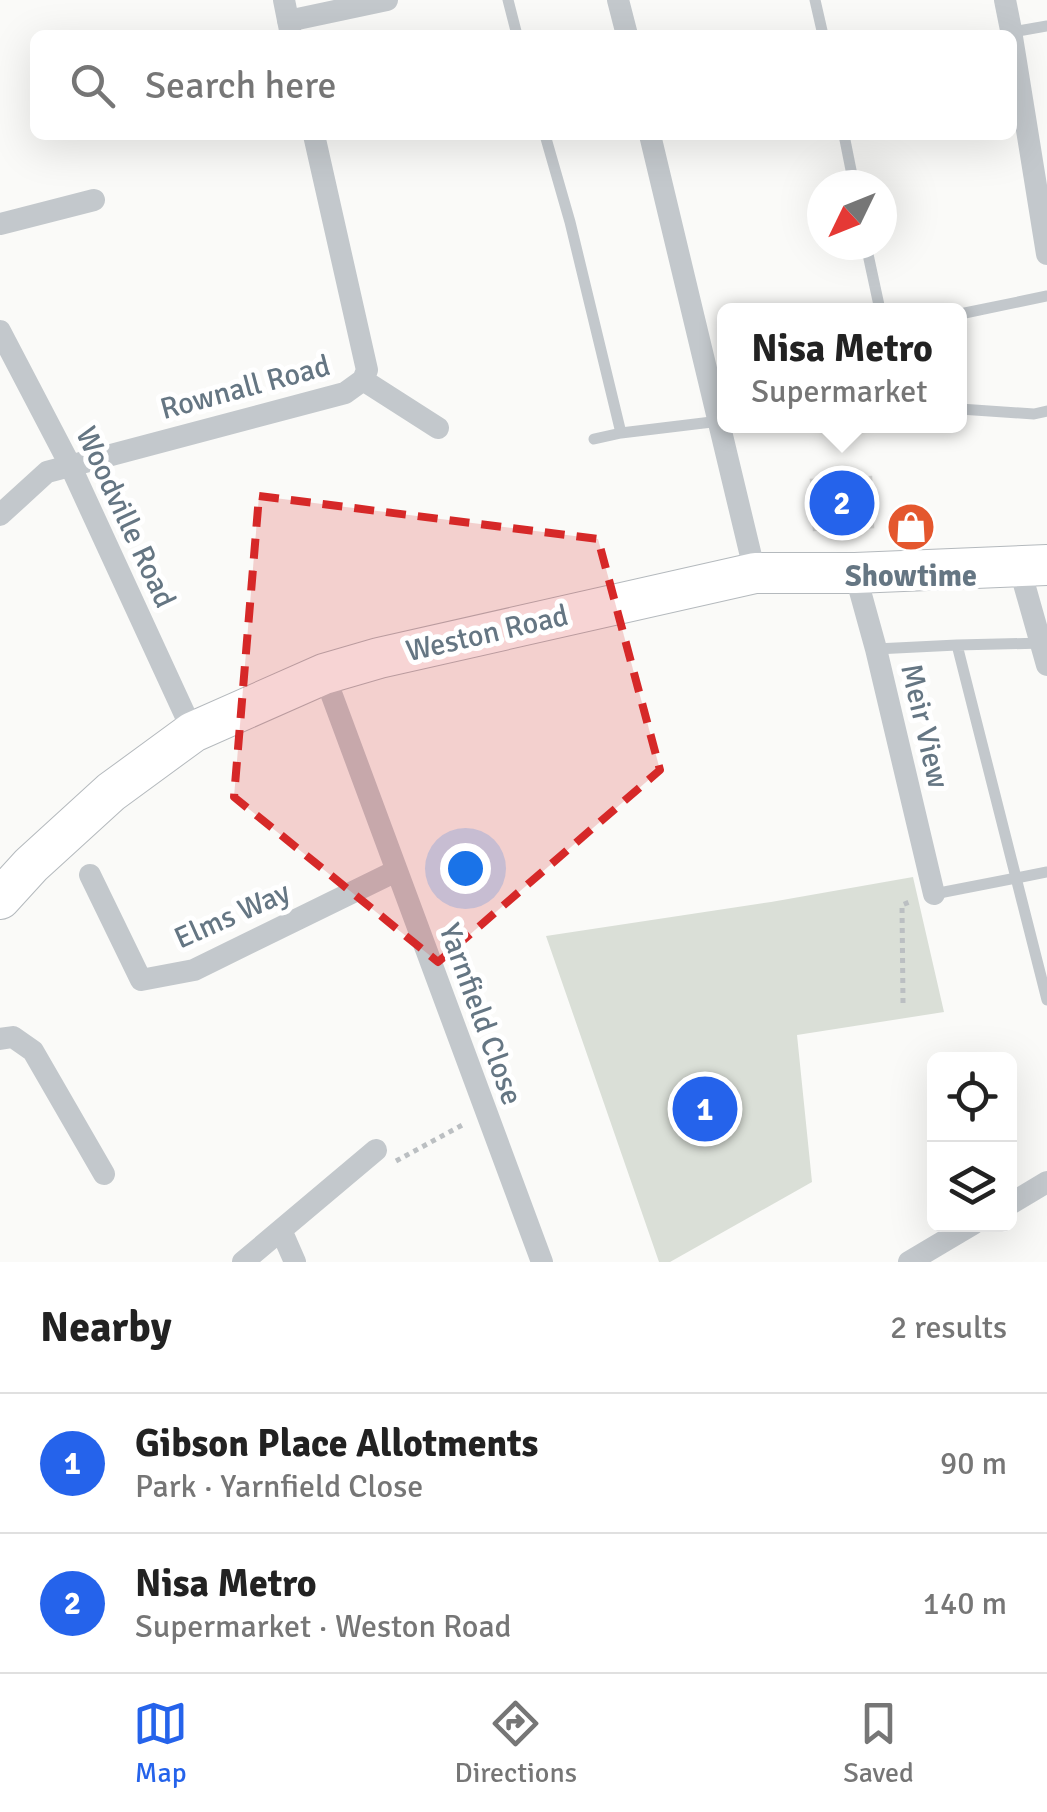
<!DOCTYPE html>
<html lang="en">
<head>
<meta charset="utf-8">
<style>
  body { margin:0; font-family:Signika,sans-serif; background:#f2f2f2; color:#222 }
  .controls { position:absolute; right:30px; bottom:30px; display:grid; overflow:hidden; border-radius:15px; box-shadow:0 10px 40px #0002 }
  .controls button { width:90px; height:90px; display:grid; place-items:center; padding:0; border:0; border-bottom:2px solid #e0e0e0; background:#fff; color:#222; font:50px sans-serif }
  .compass { position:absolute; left:807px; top:170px; width:90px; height:90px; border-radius:50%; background:#fff; box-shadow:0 10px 40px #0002; rotate:227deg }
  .you { position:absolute; left:465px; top:868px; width:35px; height:35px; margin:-25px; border:8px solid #fff; border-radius:50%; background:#1a73e8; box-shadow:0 0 0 15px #1a73e833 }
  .badge { display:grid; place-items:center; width:65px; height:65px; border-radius:50%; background:#2563eb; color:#fff; font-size:32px; font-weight:700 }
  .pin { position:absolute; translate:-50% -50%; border:5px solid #fff; box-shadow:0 2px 10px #0006 }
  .popup { position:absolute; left:717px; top:303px; width:250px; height:130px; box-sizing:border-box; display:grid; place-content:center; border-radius:15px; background:#fff; filter:drop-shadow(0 2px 8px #0005); font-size:32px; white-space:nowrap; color:#767676 }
  .popup b { font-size:38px; color:#222 }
  .popup::after { content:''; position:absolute; left:50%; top:100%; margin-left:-20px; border:20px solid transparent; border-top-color:#fff }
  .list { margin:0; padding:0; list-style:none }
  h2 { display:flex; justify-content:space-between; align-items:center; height:130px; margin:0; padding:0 40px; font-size:42px }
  h2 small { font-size:32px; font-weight:400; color:#767676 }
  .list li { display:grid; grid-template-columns:65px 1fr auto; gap:30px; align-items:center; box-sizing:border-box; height:140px; padding:0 40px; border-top:2px solid #e0e0e0 }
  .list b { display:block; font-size:38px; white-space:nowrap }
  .list p { margin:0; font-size:32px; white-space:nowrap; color:#767676 }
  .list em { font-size:32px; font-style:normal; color:#767676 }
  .icon { flex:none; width:55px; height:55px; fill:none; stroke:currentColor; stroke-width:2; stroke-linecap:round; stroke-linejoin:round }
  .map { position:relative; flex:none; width:1047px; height:1262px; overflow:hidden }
  .search { position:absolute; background:#fff; box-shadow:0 10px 40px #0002; left:30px; right:30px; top:30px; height:110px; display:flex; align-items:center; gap:25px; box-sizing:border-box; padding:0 35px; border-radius:15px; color:#767676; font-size:38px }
  .sheet { height:410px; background:#fff }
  nav { display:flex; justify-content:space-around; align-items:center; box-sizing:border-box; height:140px; border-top:2px solid #e0e0e0; background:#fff; font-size:28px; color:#767676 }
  nav a { display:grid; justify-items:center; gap:5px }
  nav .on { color:#2563eb }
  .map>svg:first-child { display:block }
  .green { fill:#dadfd7 }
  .building { fill:url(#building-hatch); stroke:#dcdcda; stroke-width:2.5 }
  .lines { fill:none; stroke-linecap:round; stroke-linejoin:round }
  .highway-casing { stroke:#b4b9bd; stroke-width:42 }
  .path { stroke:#bbbfc2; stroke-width:5; stroke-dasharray:5 5; stroke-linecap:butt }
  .lane { stroke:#c3c8cc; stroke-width:11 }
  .street { stroke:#c3c8cc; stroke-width:22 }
  .highway { stroke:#fff; stroke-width:40 }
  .marked { fill:#d62828; fill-opacity:0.2; stroke:#d62828; stroke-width:8; stroke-dasharray:20 12; stroke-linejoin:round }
  .labels { text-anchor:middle; stroke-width:10; stroke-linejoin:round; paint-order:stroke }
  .street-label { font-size:30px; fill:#657683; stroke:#fff }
  .poi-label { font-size:30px; font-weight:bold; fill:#657683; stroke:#fff }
</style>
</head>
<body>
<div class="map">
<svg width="1047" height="1262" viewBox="0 0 1047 1262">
  <defs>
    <pattern id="building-hatch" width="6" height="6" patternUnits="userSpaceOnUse" patternTransform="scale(2.5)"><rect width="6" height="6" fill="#aab3b9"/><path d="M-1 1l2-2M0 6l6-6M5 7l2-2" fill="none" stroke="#8e969c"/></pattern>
  </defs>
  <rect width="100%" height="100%" fill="#fafaf8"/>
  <path class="green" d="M 913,877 L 944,1012 L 797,1035 L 812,1182 L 670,1262 L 659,1262 L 546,936 L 771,902 Z"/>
  <path class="building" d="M 871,477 L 873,527 L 814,530 L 811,480 Z"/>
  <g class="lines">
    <g class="highway-casing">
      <path id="highway" d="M 0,899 L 31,865 L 111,792 L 193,732 L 324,674 L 379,658 L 755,573 L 855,573 L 1047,565"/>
    </g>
    <path class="path" d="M 903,1003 L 902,905 L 912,901
      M 396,1161 L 466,1123"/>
    <path class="lane" d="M 508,0 L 517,35
      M 815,0 L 823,35
      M 1012,32 L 1047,26
      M 545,135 L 570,222 L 621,433
      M 844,135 L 854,185
      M 866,245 L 880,310
      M 960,314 L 1047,296
      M 960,409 L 1034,414 L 1047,411
      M 594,439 L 621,433 L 720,421
      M 957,645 L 1043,643
      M 876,649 L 957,645 L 1047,1000
      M 934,894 L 1047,872"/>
    <path class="street" d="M 284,0 L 291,35
      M 618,0 L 627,35
      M 1005,0 L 1012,35
      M 288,21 L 387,0
      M 1012,37 L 1047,254
      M 650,135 L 755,573
      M 0,224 L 94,200
      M 0,331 L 70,465 L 193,732
      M 363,380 L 438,428
      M 0,515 L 47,472 L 345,393 L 363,380 L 367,370 L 314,135
      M 1019,566 L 1047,665
      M 855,573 L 876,649 L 934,894
      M 324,674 L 542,1262
      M 90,875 L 141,980 L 194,970 L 396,871
      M 0,1039 L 13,1037 L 33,1051 L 104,1174
      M 1010,1204 L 1047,1182
      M 281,1230 L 295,1262
      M 243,1262 L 376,1150
      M 909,1262 L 973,1224"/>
    <use href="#highway" class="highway"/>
  </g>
  <path class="marked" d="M 259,496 L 598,539 L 660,770 L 438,962 L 234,797 Z"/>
  <defs>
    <g id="shop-disc" transform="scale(2.5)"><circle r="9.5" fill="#e4572e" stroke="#fff"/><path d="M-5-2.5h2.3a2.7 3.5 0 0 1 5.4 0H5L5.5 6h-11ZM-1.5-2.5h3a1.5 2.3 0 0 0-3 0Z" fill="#fff"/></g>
  </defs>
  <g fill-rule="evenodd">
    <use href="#shop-disc" x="911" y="527"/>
  </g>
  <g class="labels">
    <g class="street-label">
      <text transform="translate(245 387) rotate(-15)" y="10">Rownall Road</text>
      <text transform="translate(126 517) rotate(65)" y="10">Woodville Road</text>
      <text transform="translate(487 633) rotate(-13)" y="10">Weston Road</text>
      <text transform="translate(925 726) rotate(77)" y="10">Meir View</text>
      <text transform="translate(232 915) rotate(-24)" y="10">Elms Way</text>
      <text transform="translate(481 1014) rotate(70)" y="10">Yarnfield Close</text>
    </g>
    <g class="poi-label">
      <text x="911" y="586">Showtime</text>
    </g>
  </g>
</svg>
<div class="controls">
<button><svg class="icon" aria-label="locate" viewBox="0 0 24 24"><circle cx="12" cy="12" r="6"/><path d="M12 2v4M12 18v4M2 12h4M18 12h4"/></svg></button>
<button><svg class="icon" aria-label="layers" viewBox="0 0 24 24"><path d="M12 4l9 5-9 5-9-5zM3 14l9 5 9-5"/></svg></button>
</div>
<svg class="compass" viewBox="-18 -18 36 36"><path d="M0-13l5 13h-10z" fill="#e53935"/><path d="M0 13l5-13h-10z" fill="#767676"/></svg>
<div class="you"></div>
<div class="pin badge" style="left:705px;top:1109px">1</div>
<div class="pin badge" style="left:842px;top:503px">2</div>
<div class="popup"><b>Nisa Metro</b>Supermarket</div>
<div class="search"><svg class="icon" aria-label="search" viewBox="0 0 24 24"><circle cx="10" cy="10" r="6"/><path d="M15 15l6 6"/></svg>Search here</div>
</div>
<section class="sheet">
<h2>Nearby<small>2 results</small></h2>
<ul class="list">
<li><span class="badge">1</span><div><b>Gibson Place Allotments</b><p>Park · Yarnfield Close</p></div><em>90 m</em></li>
<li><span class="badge">2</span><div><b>Nisa Metro</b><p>Supermarket · Weston Road</p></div><em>140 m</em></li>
</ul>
</section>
<nav>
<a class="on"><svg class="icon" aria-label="map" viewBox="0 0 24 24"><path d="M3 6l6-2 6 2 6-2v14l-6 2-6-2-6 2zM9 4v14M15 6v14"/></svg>Map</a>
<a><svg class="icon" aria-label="directions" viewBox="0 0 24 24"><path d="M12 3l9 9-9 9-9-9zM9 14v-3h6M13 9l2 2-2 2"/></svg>Directions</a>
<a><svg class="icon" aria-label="saved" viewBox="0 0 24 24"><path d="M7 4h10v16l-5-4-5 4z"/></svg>Saved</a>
</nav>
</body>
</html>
